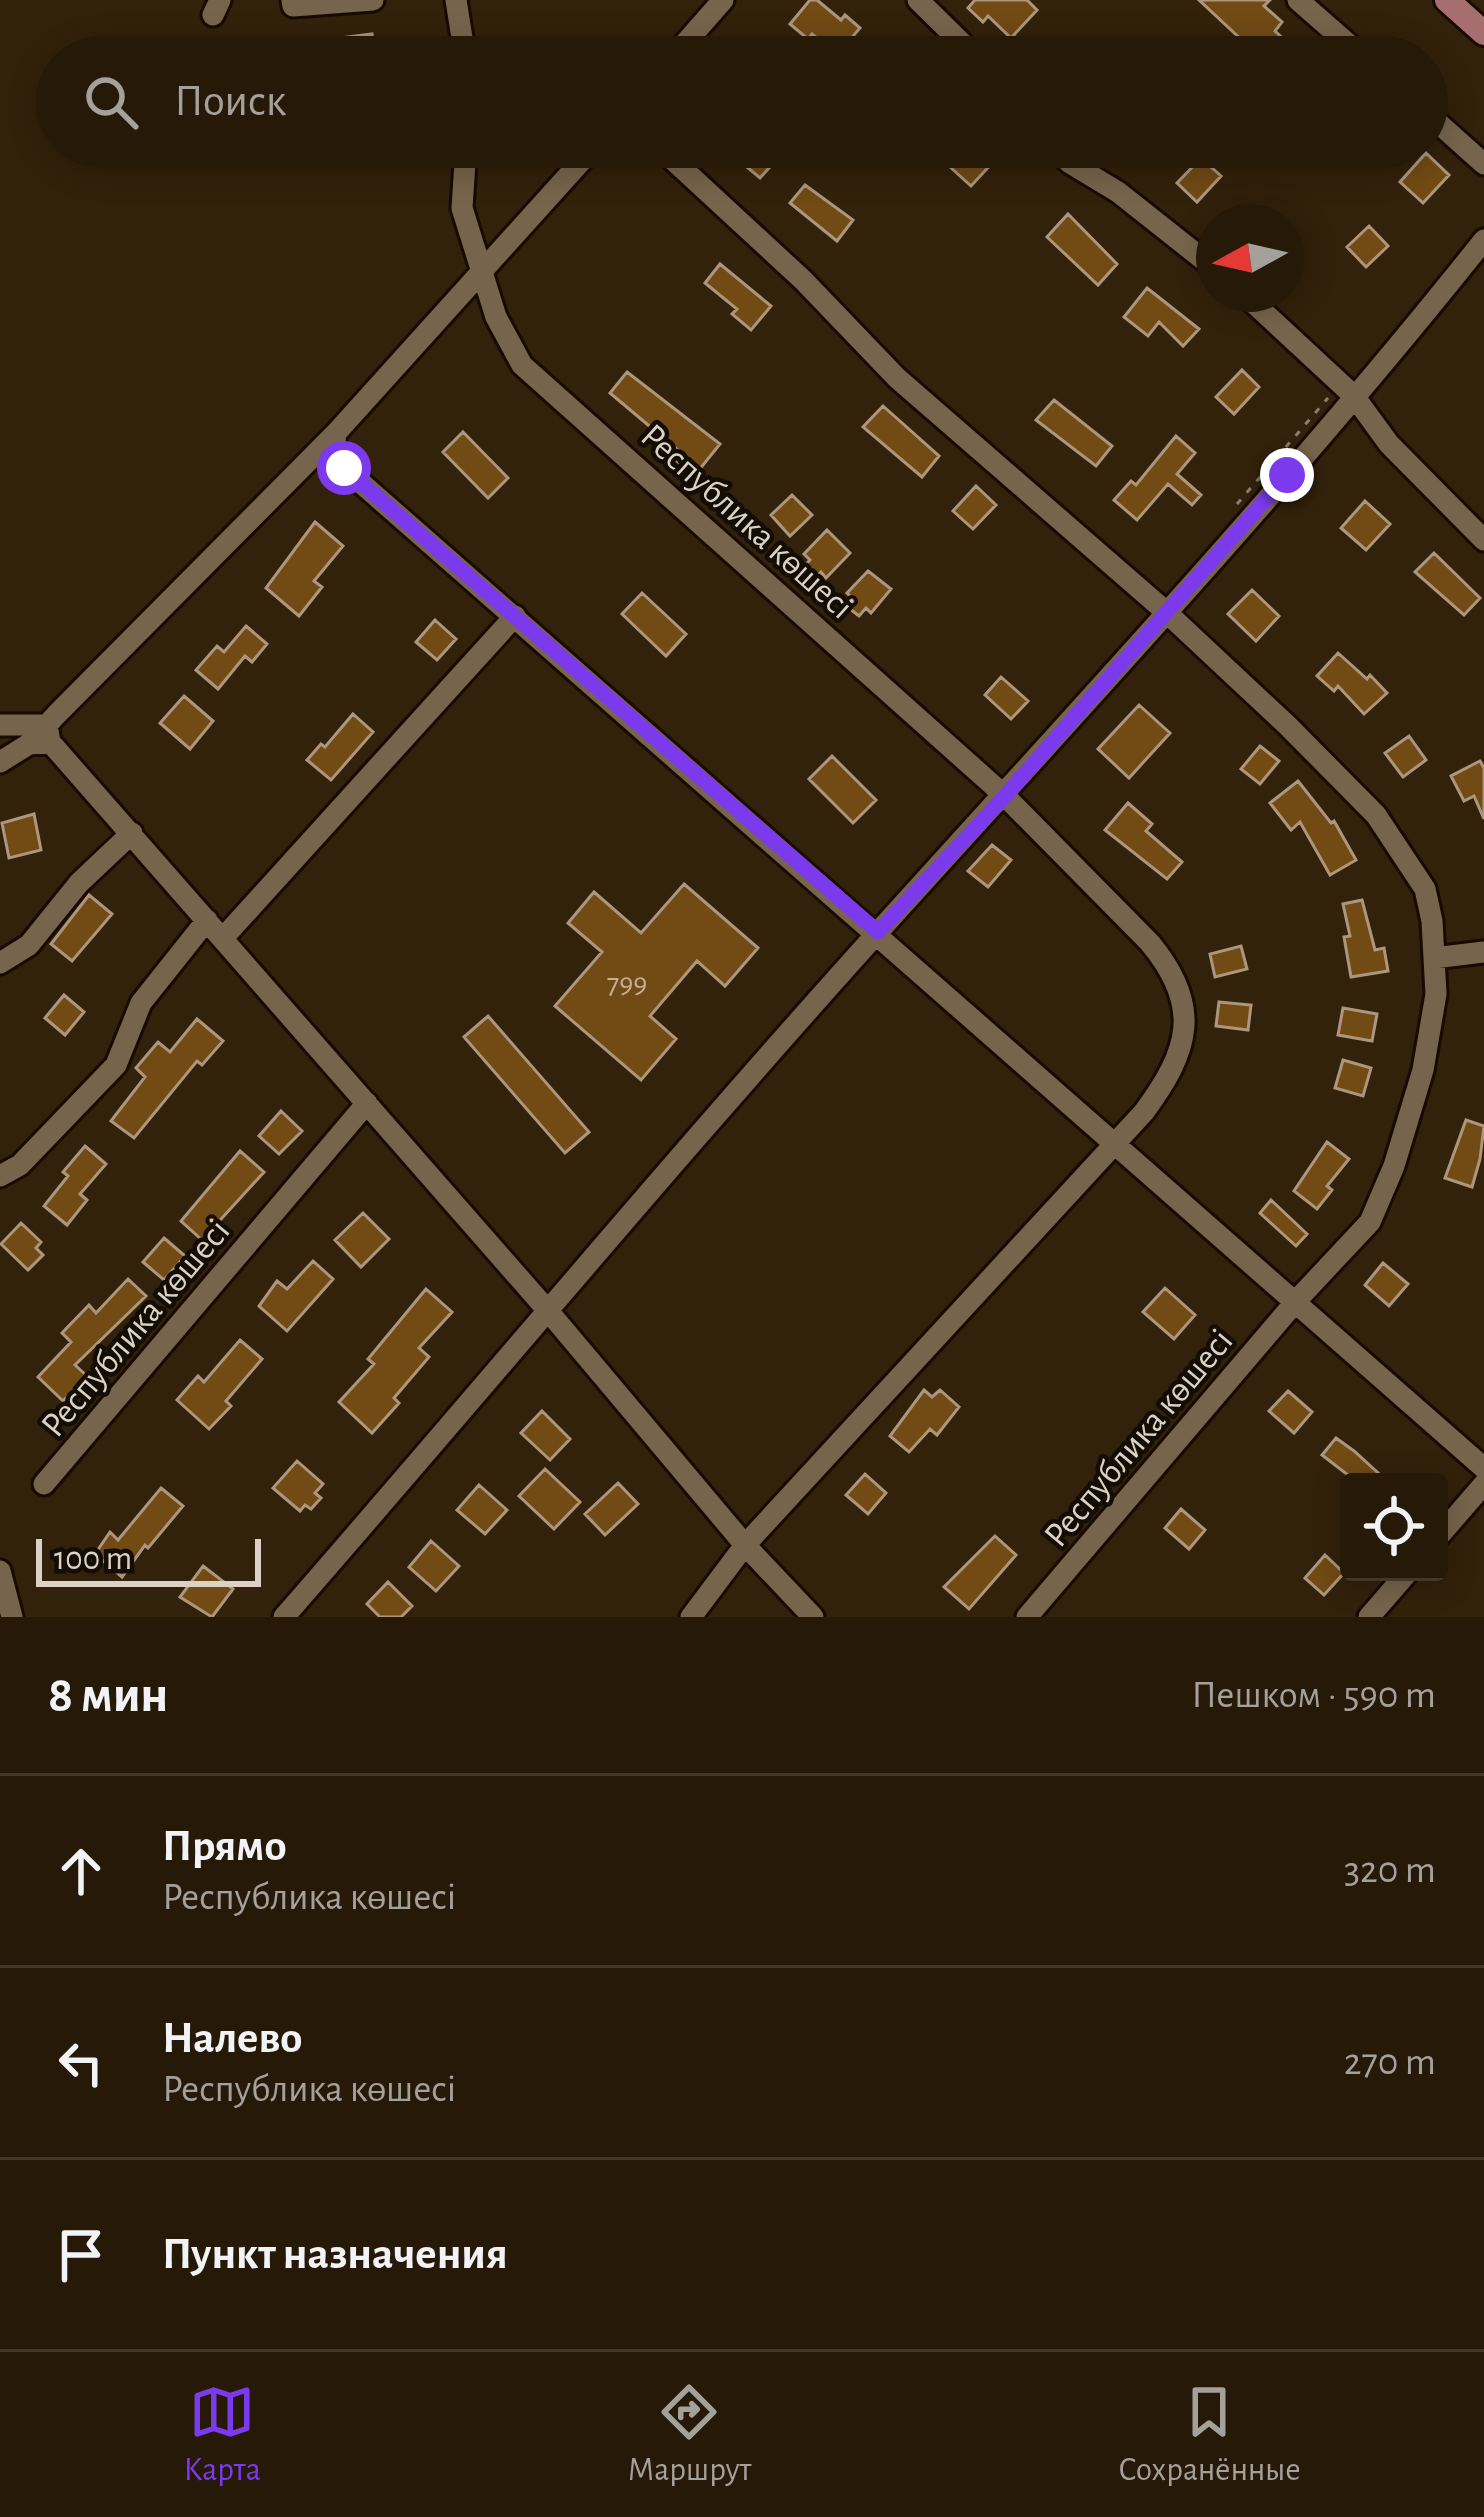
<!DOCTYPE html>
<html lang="ru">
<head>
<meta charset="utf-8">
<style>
  body { margin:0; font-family:"Alegreya Sans",sans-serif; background:#322616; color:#f1f3f6 }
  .controls { position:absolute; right:36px; bottom:36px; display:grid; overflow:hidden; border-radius:12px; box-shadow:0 6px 30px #0003 }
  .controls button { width:108px; height:108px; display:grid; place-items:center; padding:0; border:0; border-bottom:3px solid #423829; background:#261908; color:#f1f3f6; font:60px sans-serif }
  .compass { position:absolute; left:1196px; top:204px; width:108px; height:108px; border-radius:50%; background:#261908; box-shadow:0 6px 30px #0003; rotate:262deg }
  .scale { position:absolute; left:36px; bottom:30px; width:225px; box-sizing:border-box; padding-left:12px; border:6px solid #dbd1c4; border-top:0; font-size:33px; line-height:42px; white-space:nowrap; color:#dbd1c4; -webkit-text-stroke:9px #140d05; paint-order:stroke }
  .stop { position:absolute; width:36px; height:36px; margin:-27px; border:9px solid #7c3aed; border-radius:50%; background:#fff }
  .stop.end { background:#7c3aed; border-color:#fff; box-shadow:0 3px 12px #0008 }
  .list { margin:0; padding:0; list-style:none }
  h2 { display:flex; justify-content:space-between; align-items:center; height:156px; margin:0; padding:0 48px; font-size:51px }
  h2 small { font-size:39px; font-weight:400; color:#a4a09c }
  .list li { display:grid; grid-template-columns:78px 1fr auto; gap:36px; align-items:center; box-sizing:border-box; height:192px; padding:0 48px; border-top:3px solid #423829 }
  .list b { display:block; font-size:45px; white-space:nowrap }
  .list p { margin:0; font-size:39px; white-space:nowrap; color:#a4a09c }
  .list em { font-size:39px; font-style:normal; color:#a4a09c }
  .icon { flex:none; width:66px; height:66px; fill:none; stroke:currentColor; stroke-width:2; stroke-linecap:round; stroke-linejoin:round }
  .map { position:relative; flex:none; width:1484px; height:1617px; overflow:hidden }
  .search { position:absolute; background:#261908; box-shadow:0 6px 30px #0003; left:36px; right:36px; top:36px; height:132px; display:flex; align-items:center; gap:30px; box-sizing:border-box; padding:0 42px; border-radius:66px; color:#a4a09c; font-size:45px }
  .sheet { height:732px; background:#261908 }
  nav { display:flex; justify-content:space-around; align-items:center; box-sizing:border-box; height:168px; border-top:3px solid #423829; background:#261908; font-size:33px; color:#a4a09c }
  nav a { display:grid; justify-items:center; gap:6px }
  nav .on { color:#7c3aed }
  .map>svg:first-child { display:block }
  .building { fill:#714a14; stroke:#ac967e; stroke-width:3 }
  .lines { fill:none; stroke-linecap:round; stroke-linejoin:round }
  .minor-casing { stroke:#190a00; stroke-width:27 }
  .major-casing { stroke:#190a00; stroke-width:30 }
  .path { stroke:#8b7e6d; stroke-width:3; stroke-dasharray:6 9; stroke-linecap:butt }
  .minor { stroke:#77644c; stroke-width:21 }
  .major { stroke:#a66e6f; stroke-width:24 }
  .route { stroke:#7c3aed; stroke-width:15 }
  .labels { text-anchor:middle; stroke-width:9; stroke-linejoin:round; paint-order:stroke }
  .number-label { font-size:30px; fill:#c0af98 }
  .street-label { font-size:36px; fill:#dbd1c4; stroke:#140d05 }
</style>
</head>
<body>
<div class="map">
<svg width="1484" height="1617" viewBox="0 0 1484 1617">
  <rect width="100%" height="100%" fill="#32210b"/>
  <path class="building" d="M 810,0 L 817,0 L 841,20 L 845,15 L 860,28 L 837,55 L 812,34 L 808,39 L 790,24 Z
    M 975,0 L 1027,0 L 1037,10 L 1011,38 L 988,16 L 983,22 L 968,8 Z
    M 1199,0 L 1270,0 L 1264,6 L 1282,22 L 1275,31 L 1303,57 L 1260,57 Z
    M 372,34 L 375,57 L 310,57 L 308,42 Z
    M 755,147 L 788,147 L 760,178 L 741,162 Z
    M 967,147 L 978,147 L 994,161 L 971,186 L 949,166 Z
    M 1426,153 L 1449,175 L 1423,203 L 1400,182 Z
    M 1201,158 L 1221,176 L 1197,202 L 1177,183 Z
    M 805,185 L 853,220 L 837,241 L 790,203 Z
    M 1068,214 L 1117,264 L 1098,285 L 1047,237 Z
    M 1369,226 L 1388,246 L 1366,267 L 1347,247 Z
    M 720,264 L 771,306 L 751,330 L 732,314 L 737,309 L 705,283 Z
    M 1147,288 L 1199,329 L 1183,346 L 1159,322 L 1148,336 L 1124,317 Z
    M 1242,370 L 1259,387 L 1234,414 L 1216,397 Z
    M 627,372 L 720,444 L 695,475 L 673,458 L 679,451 L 610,393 Z
    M 1054,400 L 1112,446 L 1096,466 L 1036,420 Z
    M 883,406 L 939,456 L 922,477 L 863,427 Z
    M 463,432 L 508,478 L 488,498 L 443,452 Z
    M 1176,436 L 1195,453 L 1177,474 L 1201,495 L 1192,505 L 1168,484 L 1137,520 L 1114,500 L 1131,481 L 1136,485 Z
    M 976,486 L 996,505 L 973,529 L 953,511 Z
    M 792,495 L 812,515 L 790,536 L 771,515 Z
    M 1365,501 L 1390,524 L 1366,550 L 1341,528 Z
    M 315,522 L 343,546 L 314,581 L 322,587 L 299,616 L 266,588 Z
    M 827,530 L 850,553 L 826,578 L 821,572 L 814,580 L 804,566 L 810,560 L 804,554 Z
    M 1434,553 L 1480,598 L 1464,615 L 1415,572 Z
    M 868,571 L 891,589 L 871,613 L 866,608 L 859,616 L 845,605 L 852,598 L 847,593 Z
    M 1252,590 L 1279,616 L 1256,641 L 1228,614 Z
    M 642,593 L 686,634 L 666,656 L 622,614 Z
    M 435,620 L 456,639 L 437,660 L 416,642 Z
    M 246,626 L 267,644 L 252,662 L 245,656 L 218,689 L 196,670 L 217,646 L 224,652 Z
    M 1338,653 L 1367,679 L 1370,675 L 1387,693 L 1364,714 L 1338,686 L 1334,691 L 1317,676 Z
    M 1001,677 L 1028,701 L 1011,719 L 985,695 Z
    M 184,696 L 213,721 L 190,749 L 160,723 Z
    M 1139,705 L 1170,733 L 1129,778 L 1098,749 Z
    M 353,714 L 373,732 L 331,780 L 307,760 L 321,744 L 325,747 Z
    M 1409,736 L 1426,760 L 1403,777 L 1385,753 Z
    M 1260,746 L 1279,761 L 1260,784 L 1241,769 Z
    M 832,756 L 876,800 L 853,823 L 809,779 Z
    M 1480,761 L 1484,768 L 1484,819 L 1474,796 L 1464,801 L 1451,776 Z
    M 1298,781 L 1331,823 L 1334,821 L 1356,860 L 1330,875 L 1300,822 L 1291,830 L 1270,803 Z
    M 1128,803 L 1152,824 L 1146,831 L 1182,862 L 1167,879 L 1105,830 Z
    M 34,814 L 41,850 L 9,858 L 2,823 Z
    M 992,845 L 1011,860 L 988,887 L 968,871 Z
    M 684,884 L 758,948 L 725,986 L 697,961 L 650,1016 L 676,1039 L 641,1080 L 555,1006 L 602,952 L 568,923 L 594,892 L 641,933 Z
    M 89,895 L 112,914 L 72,961 L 51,944 Z
    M 1362,900 L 1375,950 L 1384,948 L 1388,971 L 1351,977 L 1344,937 L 1350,936 L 1343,904 Z
    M 1241,946 L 1247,969 L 1215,977 L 1210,954 Z
    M 64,995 L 84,1012 L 65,1035 L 45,1018 Z
    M 1219,1002 L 1251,1005 L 1248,1030 L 1216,1026 Z
    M 1343,1008 L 1377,1014 L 1372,1041 L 1338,1035 Z
    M 488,1016 L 589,1132 L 565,1153 L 464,1037 Z
    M 197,1019 L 223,1041 L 202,1065 L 197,1061 L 134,1138 L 111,1121 L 145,1077 L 136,1068 L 158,1042 L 170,1052 Z
    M 1343,1060 L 1371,1068 L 1363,1096 L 1335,1088 Z
    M 281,1111 L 302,1131 L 279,1154 L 259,1136 Z
    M 1466,1120 L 1484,1126 L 1480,1159 L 1472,1187 L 1445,1178 Z
    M 1327,1142 L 1349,1159 L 1327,1186 L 1332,1190 L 1317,1209 L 1294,1191 Z
    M 85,1146 L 106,1164 L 80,1194 L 87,1200 L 67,1225 L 44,1206 L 68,1176 L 63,1172 Z
    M 240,1151 L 264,1172 L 202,1240 L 181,1221 Z
    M 1271,1200 L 1307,1234 L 1296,1246 L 1260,1213 Z
    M 363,1213 L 389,1239 L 361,1267 L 335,1240 Z
    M 21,1223 L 41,1242 L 36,1248 L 43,1255 L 28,1270 L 1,1244 Z
    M 164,1238 L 185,1256 L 164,1280 L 143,1262 Z
    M 313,1261 L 333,1279 L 287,1331 L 259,1306 L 277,1281 L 287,1289 Z
    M 1383,1263 L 1408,1284 L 1389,1306 L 1365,1285 Z
    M 128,1279 L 146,1296 L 75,1365 L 87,1376 L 63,1401 L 38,1377 L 71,1342 L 62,1333 L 89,1305 L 96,1313 Z
    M 1165,1288 L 1195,1315 L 1174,1339 L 1143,1312 Z
    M 426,1289 L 452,1312 L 419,1348 L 429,1357 L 394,1398 L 399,1403 L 372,1433 L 339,1402 L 374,1364 L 368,1359 Z
    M 240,1340 L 262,1359 L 226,1401 L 231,1406 L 209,1429 L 177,1400 L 198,1376 L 204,1382 Z
    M 924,1390 L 932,1397 L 940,1390 L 959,1407 L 937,1435 L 930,1429 L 909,1452 L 890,1436 Z
    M 1288,1391 L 1312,1412 L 1294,1433 L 1269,1411 Z
    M 542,1411 L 570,1439 L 550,1460 L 521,1433 Z
    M 1336,1438 L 1354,1451 L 1388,1482 L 1357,1482 L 1322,1455 Z
    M 297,1461 L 323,1484 L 315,1493 L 321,1498 L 311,1509 L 305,1505 L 300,1511 L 273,1488 Z
    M 545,1469 L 580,1502 L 554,1529 L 519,1496 Z
    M 865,1474 L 886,1493 L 868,1514 L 846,1495 Z
    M 618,1483 L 638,1504 L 605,1535 L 585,1514 Z
    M 479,1485 L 507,1510 L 485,1534 L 457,1510 Z
    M 161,1488 L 183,1506 L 148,1548 L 145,1545 L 122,1577 L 95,1554 L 110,1532 L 118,1540 Z
    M 1181,1509 L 1205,1530 L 1189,1549 L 1165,1528 Z
    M 995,1536 L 1016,1555 L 969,1609 L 944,1587 Z
    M 431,1541 L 459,1566 L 436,1591 L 409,1567 Z
    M 1325,1555 L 1344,1573 L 1324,1595 L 1305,1578 Z
    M 203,1566 L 233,1589 L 212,1617 L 180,1597 Z
    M 388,1582 L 412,1606 L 401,1617 L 380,1617 L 367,1604 Z"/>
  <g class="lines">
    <g class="minor-casing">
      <path id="minor" d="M 292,0 L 293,6 L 373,0
        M 456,0 L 465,57
        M 918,0 L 976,57
        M 1298,0 L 1363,57
        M 213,15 L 220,0
        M 673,57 L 723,0
        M 1427,113 L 1484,164
        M 466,147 L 462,208 L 496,317 L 522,365 L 1005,796 L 1150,943 C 1203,1007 1189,1051 1144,1112 L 745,1545 L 691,1617
        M 594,147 L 336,433 L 334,450 L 344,468 L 1484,1468
        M 659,147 L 803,280 L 897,378 L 1165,611 L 1288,726 L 1376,815 L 1425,889 L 1432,921 L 1436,994 L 1423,1070 L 1394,1166 L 1370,1222 L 1297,1300 L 1027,1617
        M 1053,147 L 1070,163 L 1118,192 L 1214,268
        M 1244,294 L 1354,396 L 1389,444 L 1484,540
        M 336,433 L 56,715 L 47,725 L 50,742 L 549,1312 L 745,1545 L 813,1617
        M 0,725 L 47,725
        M 0,762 L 29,744 L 50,742
        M 223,938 L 515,616
        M 1434,958 L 1484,952
        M 0,963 L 29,945 L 79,883 L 132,833
        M 0,1176 L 20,1165 L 116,1065 L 141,1003 L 207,920
        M 44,1484 L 367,1103
        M 1439,1536 L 1484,1484
        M 0,1571 L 12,1617
        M 284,1617 C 483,1389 677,1155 880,930 C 1084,704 1294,479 1484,240
        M 1369,1617 L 1408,1572"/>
    </g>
    <g class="major-casing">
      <path id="major" d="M 1447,0 L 1484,33"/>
    </g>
    <path class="path" d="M 1237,504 L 1328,398"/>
    <use href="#minor" class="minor"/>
    <use href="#major" class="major"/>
  </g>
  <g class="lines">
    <path class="route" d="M 344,468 L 878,932 L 1005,796 L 1287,475"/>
  </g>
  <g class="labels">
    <g class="number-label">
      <text x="627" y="993">799</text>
    </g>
    <g class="street-label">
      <text transform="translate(748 520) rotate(42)" y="13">Республика көшесі</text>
      <text transform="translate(134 1327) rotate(-50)" y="13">Республика көшесі</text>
      <text transform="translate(1137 1437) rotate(-50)" y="13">Республика көшесі</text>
    </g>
  </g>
</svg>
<div class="controls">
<button><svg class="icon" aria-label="locate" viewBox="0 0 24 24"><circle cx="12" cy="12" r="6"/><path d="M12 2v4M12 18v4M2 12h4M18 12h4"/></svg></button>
</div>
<svg class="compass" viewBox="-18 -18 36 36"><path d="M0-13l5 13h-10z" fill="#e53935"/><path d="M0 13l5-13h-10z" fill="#a4a09c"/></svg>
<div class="scale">100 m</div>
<div class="stop" style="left:344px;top:468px"></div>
<div class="stop end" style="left:1287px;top:475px"></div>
<div class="search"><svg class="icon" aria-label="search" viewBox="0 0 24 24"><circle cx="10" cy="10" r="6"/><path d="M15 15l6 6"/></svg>Поиск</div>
</div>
<section class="sheet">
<h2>8 мин<small>Пешком · 590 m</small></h2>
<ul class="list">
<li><svg class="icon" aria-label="ahead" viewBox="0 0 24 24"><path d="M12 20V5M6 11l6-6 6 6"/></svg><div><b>Прямо</b><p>Республика көшесі</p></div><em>320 m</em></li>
<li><svg class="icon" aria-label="left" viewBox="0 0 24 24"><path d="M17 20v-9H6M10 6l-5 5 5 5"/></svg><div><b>Налево</b><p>Республика көшесі</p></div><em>270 m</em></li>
<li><svg class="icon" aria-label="arrive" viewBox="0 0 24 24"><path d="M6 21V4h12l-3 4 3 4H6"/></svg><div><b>Пункт назначения</b></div></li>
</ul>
</section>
<nav>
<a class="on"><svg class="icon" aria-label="map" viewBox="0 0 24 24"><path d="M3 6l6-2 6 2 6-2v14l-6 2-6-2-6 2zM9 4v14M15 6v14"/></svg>Карта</a>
<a><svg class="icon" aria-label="directions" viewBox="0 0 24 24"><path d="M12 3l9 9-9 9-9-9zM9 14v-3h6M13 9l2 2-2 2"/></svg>Маршрут</a>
<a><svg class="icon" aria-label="saved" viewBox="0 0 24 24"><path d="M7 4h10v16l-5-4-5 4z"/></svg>Сохранённые</a>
</nav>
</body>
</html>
